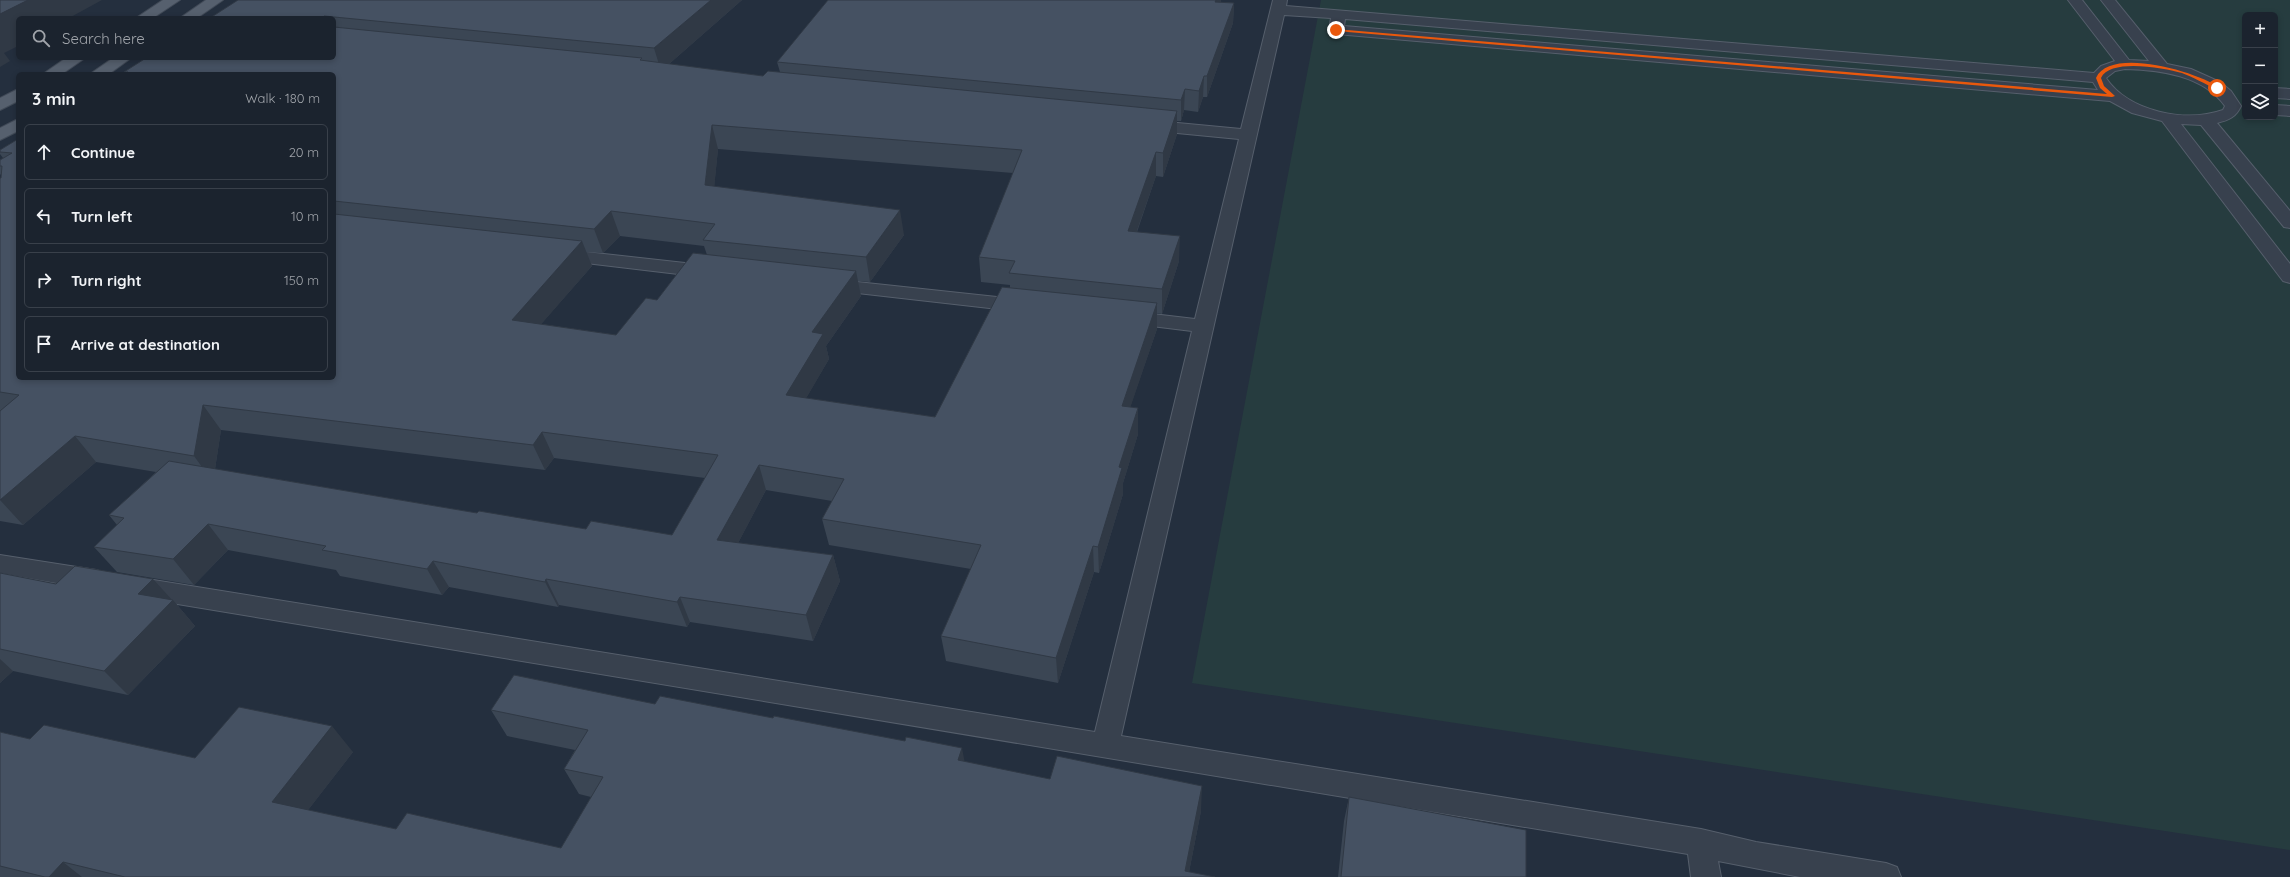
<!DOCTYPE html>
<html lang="en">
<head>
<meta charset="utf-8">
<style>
  body { margin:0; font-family:Quicksand,sans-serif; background:#242b36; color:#f1f3f6 }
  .controls { position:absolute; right:12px; top:12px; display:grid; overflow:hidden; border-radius:6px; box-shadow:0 2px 6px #0003 }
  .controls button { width:36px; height:36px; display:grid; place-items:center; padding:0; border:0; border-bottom:1px solid #39404a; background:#1b232e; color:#f1f3f6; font:20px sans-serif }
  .stop { position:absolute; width:12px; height:12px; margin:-9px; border:3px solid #ea580c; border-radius:50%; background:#fff }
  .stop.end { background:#ea580c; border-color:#fff; box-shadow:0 1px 4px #0008 }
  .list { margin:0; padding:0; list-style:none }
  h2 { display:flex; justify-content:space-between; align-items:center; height:52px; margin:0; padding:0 16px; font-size:17px }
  h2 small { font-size:13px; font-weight:400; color:#a0a4aa }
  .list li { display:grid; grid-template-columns:26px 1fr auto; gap:12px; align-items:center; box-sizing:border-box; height:56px; margin:0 8px 8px; padding:0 8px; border:1px solid #39404a; border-radius:6px }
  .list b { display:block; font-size:15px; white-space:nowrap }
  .list em { font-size:13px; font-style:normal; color:#a0a4aa }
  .icon { flex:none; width:22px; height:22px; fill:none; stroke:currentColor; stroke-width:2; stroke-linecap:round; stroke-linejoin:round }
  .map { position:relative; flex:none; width:2290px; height:877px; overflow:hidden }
  .search { position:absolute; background:#1b232e; box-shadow:0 2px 6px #0003; left:16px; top:16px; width:320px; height:44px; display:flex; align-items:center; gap:10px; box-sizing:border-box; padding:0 14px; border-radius:6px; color:#a0a4aa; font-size:15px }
  .panel { position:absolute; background:#1b232e; box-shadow:0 2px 6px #0003; left:16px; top:72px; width:320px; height:308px; border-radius:6px }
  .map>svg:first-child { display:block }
  .green { fill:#263c3f; fill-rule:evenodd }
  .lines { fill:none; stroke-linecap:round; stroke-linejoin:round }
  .minor-casing { stroke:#565f6c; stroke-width:2 }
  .major-casing { stroke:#414a57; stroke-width:2 }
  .minor { fill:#38414e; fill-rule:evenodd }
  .major { fill:#56606e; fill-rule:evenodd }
  .wall { fill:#3b4654; fill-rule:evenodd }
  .shaded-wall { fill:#303945 }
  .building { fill:#455162; stroke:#303945 }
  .route { fill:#ea580c }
</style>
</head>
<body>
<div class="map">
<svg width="2290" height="877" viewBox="0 0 2290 877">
  <rect width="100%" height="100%" fill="#242f3e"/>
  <path class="green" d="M 1321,0 L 2290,0 L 2290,850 L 1192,683 ZM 2245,15 L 2275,15 L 2275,117 L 2245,117 Z"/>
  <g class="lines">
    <g class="minor-casing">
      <path id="minor" d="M 1273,0 L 1287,0 L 1286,6 L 2094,73 L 2101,66 L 2115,61 L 2068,0 L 2082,0 L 2129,60 L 2149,61 L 2101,0 L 2115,0 L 2167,64 L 2191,69 L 2220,82 L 2231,91 L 2241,106 C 2236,117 2229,120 2217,123 L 2290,211 L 2290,228 L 2284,227 L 2201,125 L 2181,124 L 2290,264 L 2290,283 L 2283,281 L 2162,121 L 2132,113 L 2110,101 L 1336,34 L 1329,30 L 1331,18 L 1284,15 L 1121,736 L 1701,829 L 1756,842 L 1886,863 L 1897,867 L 1901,877 L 1800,877 L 1718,861 L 1721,877 L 1691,877 L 1688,854 L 135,597 L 126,594 L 123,587 L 126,580 L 135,577 L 1095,732 L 1192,331 L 1127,323 L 1120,321 L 1117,317 L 1120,313 L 1127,311 L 1195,319 L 1239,139 L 1146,130 L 1140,128 L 1138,125 L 1140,122 L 1146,120 L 1241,129 ZM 1345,19 L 2093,82 L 2098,90 L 1344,26 ZM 2125,69 C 2160,70 2203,75 2225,106 L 2223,110 C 2186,123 2129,112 2106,78 L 2115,71 Z
        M 2275,88 L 2290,89 L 2290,99 L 2275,98 Z
        M 2275,105 L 2290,106 L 2290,116 L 2275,115 Z
        M 559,249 L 712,266 L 719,268 L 721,272 L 719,276 L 712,278 L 552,259 L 550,255 L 552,251 Z
        M 829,279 L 1024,300 L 1031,302 L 1034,306 L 1031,310 L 1024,312 L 822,289 L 819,285 L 822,281 Z
        M 0,555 L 96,570 L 105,573 L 108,580 L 105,587 L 96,590 L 0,573 Z"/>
    </g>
    <g class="major-casing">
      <path id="major" d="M 163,0 L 180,0 L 153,18 L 136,18 Z
        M 206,0 L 223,0 L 197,18 L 180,18 Z
        M 66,58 L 85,58 L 62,74 L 43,74 Z
        M 113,58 L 131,58 L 109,74 L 90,74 Z
        M 18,89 L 18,101 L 0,110 L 0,98 Z
        M 18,119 L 18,131 L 0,140 L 0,128 Z"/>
    </g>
    <use href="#minor" class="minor"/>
    <use href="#major" class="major"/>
  </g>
  <path class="wall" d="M 742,0 L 669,64 L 763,76 L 780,72 L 777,62 L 1221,2 L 1234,3 L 1233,23 L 1207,97 L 1203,97 L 1198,112 L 1184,110 L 1181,121 L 1177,121 L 1177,134 L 1163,177 L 1156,176 L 1137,232 L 1179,261 L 1162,314 L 1157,313 L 1157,329 L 1130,407 L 1138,408 L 1138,434 L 1123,483 L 1123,494 L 1099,573 L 1094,572 L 1058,683 L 946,661 L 941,636 L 971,569 L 829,545 L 822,519 L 832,501 L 766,490 L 738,543 L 833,555 L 840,581 L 813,641 L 690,622 L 687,627 L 559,605 L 558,607 L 449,587 L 442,595 L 340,576 L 336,570 L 228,550 L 194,585 L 117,572 L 94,547 L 117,525 L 109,515 L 156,472 L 96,462 L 23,525 L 0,521 L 0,178 L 1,178 L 1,175 L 0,174 L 0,160 L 3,158 L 0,154 L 0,150 L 18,139 L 334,378 L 334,74 L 125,74 L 124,72 L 334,58 L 334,18 L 210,18 ZM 718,149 L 1013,173 L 979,257 L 981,282 L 1010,285 L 1010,288 L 935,417 L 806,398 L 829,359 L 826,346 L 861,296 L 858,281 L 870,282 L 904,235 L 714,187 ZM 620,236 L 704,246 L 707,255 L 657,300 L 616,335 L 541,324 L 592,266 L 586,252 L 603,253 ZM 221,430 L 545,470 L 554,458 L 705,478 L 672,535 L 586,529 L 477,513 L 215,469 Z
    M 0,573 L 56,584 L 173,600 L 195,626 L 128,695 L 13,671 L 0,683 Z
    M 655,704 L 965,762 L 1201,811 L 1189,872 L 1215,877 L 0,877 L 0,732 L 30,739 L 195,758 L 353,752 L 308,810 L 396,829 L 561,848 L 591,797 L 579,794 L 564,769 L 575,750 L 507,736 L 491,710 Z
    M 1349,797 L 1526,877 L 1338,877 L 1344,821 Z"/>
  <path class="shaded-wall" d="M 28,0 L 102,0 L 69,18 L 18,18 L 18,46 L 4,53 L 10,61 L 0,67 L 0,14 Z
    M 711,0 L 742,0 L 661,71 L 654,48 Z
    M 1216,0 L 1221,0 L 1221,4 L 1215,2 Z
    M 1234,3 L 1233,23 L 1207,97 L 1207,76 Z
    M 1204,76 L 1203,97 L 1198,112 L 1199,91 Z
    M 1185,89 L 1184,110 L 1181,121 L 1181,100 Z
    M 1177,111 L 1177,134 L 1163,177 L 1163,153 Z
    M 712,125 L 718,149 L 712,210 L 705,185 Z
    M 1156,152 L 1156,176 L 1128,256 L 1128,231 Z
    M 900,210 L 904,235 L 870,282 L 866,257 Z
    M 611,211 L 620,236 L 603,253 L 594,229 Z
    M 1180,236 L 1179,261 L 1162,314 L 1162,289 Z
    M 582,241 L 592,266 L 523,345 L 512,320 Z
    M 856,271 L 861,296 L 826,346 L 829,359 L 793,421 L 786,395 L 812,332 Z
    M 1157,303 L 1157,329 L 1122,432 L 1122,406 Z
    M 203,405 L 221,430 L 213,482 L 194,456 Z
    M 1138,408 L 1138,434 L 1123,483 L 1123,494 L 1099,573 L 1098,547 L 1119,467 Z
    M 542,432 L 554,458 L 545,470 L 533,445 Z
    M 75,436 L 96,462 L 23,525 L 0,500 Z
    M 759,465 L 766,490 L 726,566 L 717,540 Z
    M 208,524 L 228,550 L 194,585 L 173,559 Z
    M 1093,546 L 1094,572 L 1058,683 L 1056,658 Z
    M 833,555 L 840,581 L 813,641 L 806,615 Z
    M 433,561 L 449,587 L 442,595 L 427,569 Z
    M 153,579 L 173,601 L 173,600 L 195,626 L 128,695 L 104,671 L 138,594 Z
    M 546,579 L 559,605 L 558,607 L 545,582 Z
    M 680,597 L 690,622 L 687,627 L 677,602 Z
    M 0,659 L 13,671 L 0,683 Z
    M 332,726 L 353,752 L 295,827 L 272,802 Z
    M 962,748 L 967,774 L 958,760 Z
    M 1202,786 L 1201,811 L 1188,877 L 1185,871 Z
    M 63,862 L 82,877 L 49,877 Z"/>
  <path class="building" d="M 0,0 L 28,0 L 0,14 Z
    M 238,0 L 711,0 L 654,48 L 324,16 L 323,18 L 210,18 Z
    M 828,0 L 1216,0 L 1215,2 L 1234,3 L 1207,76 L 1204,76 L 1199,91 L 1185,89 L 1181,100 L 777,62 Z
    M 334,27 L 642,58 L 640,60 L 763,76 L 768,71 L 1177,111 L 1163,153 L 1156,152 L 1128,231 L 1180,236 L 1162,289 L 1009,273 L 1015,261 L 979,257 L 1022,150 L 712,125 L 705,185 L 900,210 L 866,257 L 703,240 L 715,224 L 611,211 L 594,229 L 334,201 L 334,74 L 125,74 L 128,72 L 124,72 L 146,58 L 334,58 Z
    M 18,139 L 18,378 L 334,378 L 334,214 L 582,241 L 512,320 L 616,335 L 646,298 L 657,300 L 693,253 L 856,271 L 812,332 L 823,334 L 786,395 L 935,417 L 1002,287 L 1157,303 L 1122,406 L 1138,408 L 1119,467 L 1122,468 L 1098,547 L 1093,546 L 1056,658 L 941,636 L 981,545 L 822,519 L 844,479 L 759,465 L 717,540 L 833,555 L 806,615 L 680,597 L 677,602 L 546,579 L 545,582 L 433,561 L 427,569 L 322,550 L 326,546 L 208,524 L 173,559 L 94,547 L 124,518 L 109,515 L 169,461 L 477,513 L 479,511 L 586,529 L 591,521 L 672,535 L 718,455 L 542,432 L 533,445 L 203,405 L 194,456 L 75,436 L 0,500 L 0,411 L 19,395 L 0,392 L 0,178 L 1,178 L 2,166 L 0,166 L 0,160 L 12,153 L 0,152 L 0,150 Z
    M 75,566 L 153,579 L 138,594 L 173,600 L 104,671 L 0,649 L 0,573 L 56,584 Z
    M 514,675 L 655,704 L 660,696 L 773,718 L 774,716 L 905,741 L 906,737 L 962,748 L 958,760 L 1050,779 L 1057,756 L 1202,786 L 1185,871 L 1215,877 L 125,877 L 63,862 L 49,877 L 45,877 L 0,866 L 0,732 L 30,739 L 44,725 L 195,758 L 239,707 L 332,726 L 272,802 L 396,829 L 407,813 L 561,848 L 603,777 L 564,769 L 588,730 L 491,710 Z
    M 1349,797 L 1526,830 L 1526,877 L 1341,877 Z"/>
  <path class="route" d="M 1335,29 L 2107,94 L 2100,88 L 2096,78 C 2110,46 2198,72 2220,88 L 2216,89 C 2205,84 2193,77 2182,73 C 2164,68 2110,58 2101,78 L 2104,86 L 2115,96 L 2112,97 L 1336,31 Z"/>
</svg>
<div class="controls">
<button>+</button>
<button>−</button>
<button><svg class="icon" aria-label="layers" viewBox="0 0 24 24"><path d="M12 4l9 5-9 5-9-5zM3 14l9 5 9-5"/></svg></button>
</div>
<div class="stop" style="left:2217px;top:88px"></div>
<div class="stop end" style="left:1336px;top:30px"></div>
<div class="search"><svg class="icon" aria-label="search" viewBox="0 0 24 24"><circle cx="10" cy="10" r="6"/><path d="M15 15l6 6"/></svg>Search here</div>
<section class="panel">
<h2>3 min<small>Walk · 180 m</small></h2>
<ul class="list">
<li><svg class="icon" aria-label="ahead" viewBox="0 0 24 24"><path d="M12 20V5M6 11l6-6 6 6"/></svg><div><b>Continue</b></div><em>20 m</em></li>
<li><svg class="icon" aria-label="left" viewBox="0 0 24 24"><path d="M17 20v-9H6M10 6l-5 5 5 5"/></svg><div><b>Turn left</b></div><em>10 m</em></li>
<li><svg class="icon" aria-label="right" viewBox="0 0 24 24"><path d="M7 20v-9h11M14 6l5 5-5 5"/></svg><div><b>Turn right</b></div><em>150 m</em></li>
<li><svg class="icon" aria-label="arrive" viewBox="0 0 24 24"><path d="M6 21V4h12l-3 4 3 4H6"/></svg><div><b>Arrive at destination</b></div></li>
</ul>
</section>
</div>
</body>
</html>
